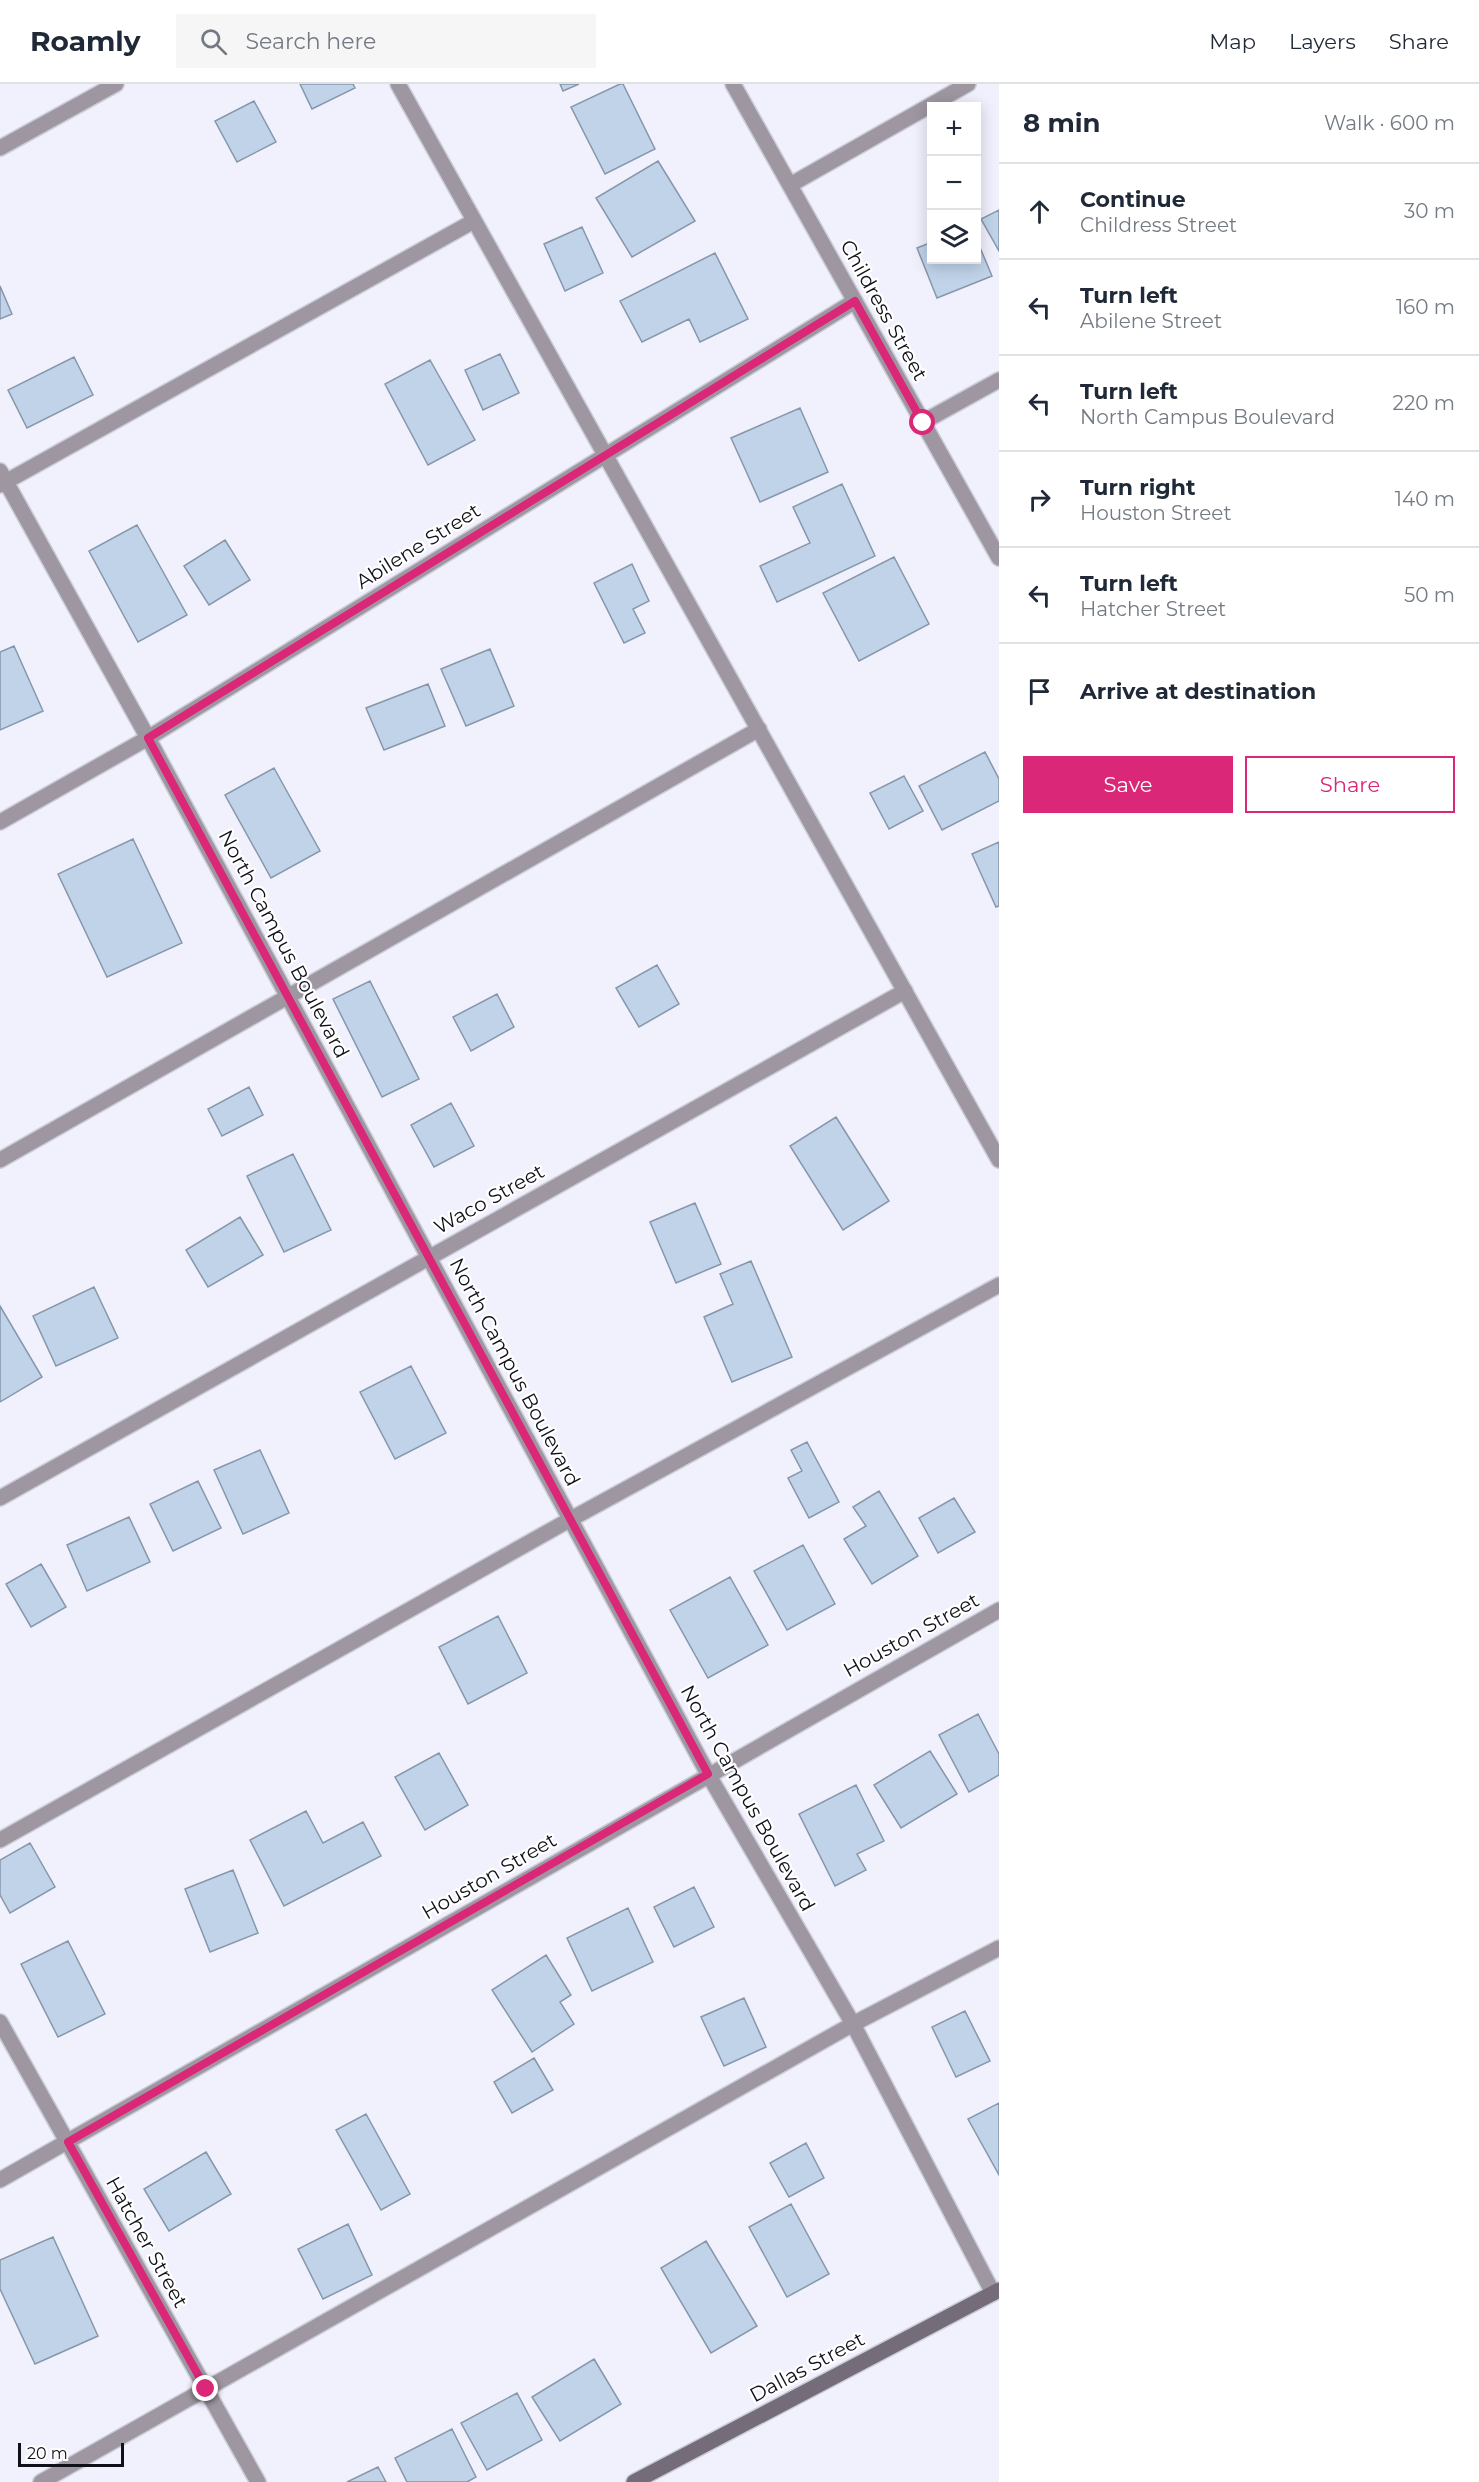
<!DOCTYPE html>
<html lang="en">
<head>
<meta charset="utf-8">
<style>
  body { margin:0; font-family:Montserrat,sans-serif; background:#f6f6f7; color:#1f2937 }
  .controls { position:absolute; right:18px; top:18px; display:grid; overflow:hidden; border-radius:0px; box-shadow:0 3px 15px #0003 }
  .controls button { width:54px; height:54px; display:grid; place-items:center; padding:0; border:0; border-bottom:2px solid #e0e1e3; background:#fff; color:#1f2937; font:30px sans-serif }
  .scale { position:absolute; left:18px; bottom:15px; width:106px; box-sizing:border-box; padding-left:6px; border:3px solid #0f1018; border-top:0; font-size:16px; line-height:21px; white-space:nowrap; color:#0f1018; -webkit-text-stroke:4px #fff; paint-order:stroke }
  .stop { position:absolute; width:18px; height:18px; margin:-14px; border:4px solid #db2777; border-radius:50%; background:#fff }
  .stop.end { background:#db2777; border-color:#fff; box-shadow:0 2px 6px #0008 }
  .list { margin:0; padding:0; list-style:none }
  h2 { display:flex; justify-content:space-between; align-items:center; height:78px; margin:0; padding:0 24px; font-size:26px }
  h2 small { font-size:20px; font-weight:400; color:#747a83 }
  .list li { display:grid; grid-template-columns:39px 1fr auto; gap:18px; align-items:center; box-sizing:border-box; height:96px; padding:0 24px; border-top:2px solid #e0e1e3 }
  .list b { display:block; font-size:22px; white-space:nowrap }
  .list p { margin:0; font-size:20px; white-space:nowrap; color:#747a83 }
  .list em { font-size:20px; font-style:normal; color:#747a83 }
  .actions { display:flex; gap:12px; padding:18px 24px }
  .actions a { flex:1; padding:14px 0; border:2px solid #db2777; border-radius:0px; text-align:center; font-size:21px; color:#db2777 }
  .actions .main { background:#db2777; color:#fff }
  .icon { flex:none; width:33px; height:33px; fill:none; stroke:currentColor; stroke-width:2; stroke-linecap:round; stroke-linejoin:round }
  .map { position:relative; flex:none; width:999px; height:2398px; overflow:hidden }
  header { display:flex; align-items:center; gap:36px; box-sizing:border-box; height:84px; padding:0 30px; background:#fff; border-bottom:2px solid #e0e1e3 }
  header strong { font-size:28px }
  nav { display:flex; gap:33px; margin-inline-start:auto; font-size:21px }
  .search { width:420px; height:54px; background:#f6f6f7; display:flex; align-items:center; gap:15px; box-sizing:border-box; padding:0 21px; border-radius:0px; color:#747a83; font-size:22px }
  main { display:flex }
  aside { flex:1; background:#fff }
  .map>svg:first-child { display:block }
  .building { fill:#c0d3e9; stroke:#8697ac; stroke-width:1.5 }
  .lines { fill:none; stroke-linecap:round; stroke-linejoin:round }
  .lane-casing { stroke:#cccdd8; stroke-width:18 }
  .street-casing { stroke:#cccdd8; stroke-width:18 }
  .secondary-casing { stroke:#cccdd8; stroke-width:18 }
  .lane { stroke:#9e97a1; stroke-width:15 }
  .street { stroke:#9e97a1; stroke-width:15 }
  .secondary { stroke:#756c7a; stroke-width:15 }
  .route { stroke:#db2777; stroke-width:8 }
  .labels { text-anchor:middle; stroke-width:4.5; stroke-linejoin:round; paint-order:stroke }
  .street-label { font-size:20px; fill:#0f1018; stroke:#fff }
</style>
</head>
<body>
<header>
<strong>Roamly</strong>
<div class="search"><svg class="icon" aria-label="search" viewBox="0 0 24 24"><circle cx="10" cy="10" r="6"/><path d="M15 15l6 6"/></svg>Search here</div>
<nav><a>Map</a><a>Layers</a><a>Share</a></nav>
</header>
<main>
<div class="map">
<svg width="999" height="2398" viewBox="0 0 999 2398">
  <rect width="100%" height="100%" fill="#f0f1fc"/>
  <path class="building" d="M 300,0 L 353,0 L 355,4 L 312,25 Z
    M 560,0 L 579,0 L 563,7 Z
    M 620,0 L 623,0 L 655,65 L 605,90 L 571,23 Z
    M 254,17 L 276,58 L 237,78 L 215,37 Z
    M 658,77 L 695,137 L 632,173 L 596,114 Z
    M 999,126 L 999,167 L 981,135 Z
    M 582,143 L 603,189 L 565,207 L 544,160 Z
    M 976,154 L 992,192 L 937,214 L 917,164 L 932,158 L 932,176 L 976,176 Z
    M 715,169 L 748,235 L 700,258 L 689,235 L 642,258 L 620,217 Z
    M 0,202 L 12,230 L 0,235 Z
    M 500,270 L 519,309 L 483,326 L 465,286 Z
    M 74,273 L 93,311 L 27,344 L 8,306 Z
    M 430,276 L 475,356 L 428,381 L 385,300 Z
    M 800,324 L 828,388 L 760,418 L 731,354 Z
    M 842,400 L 875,472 L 777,518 L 760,482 L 810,459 L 793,423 Z
    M 137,441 L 187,531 L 138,558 L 89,467 Z
    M 225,456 L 250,496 L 209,521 L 184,482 Z
    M 894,473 L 929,540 L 859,577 L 823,509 Z
    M 632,480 L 649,517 L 633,525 L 645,549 L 624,559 L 594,499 Z
    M 14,562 L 43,627 L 0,646 L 0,568 Z
    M 490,565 L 514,622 L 466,642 L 441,585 Z
    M 428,600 L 445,642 L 384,666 L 366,624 Z
    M 985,668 L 999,695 L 999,717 L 942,746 L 919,702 Z
    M 274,684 L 320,767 L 271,794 L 225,711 Z
    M 904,692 L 923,727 L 889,745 L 870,709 Z
    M 133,755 L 182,859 L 107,893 L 58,790 Z
    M 999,758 L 999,822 L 996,823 L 972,770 Z
    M 657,881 L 679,920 L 639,943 L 616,904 Z
    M 370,897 L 419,995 L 382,1013 L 333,915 Z
    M 497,910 L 514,943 L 471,967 L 453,933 Z
    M 249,1003 L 263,1031 L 222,1052 L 208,1025 Z
    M 451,1019 L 474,1062 L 434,1083 L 411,1041 Z
    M 836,1033 L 889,1117 L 843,1146 L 790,1062 Z
    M 293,1070 L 331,1146 L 284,1168 L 247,1092 Z
    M 695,1119 L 721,1180 L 676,1199 L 650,1138 Z
    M 240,1133 L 263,1171 L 208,1203 L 186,1166 Z
    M 751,1177 L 792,1273 L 732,1298 L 704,1233 L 733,1220 L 720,1190 Z
    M 94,1203 L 118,1254 L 56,1282 L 33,1232 Z
    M 0,1222 L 42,1293 L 0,1318 Z
    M 411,1282 L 446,1349 L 395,1375 L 360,1308 Z
    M 807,1358 L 839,1418 L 809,1434 L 788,1394 L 802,1387 L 791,1366 Z
    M 260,1366 L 289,1429 L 243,1450 L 214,1386 Z
    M 198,1397 L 221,1444 L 173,1467 L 150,1420 Z
    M 879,1407 L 918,1472 L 872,1500 L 844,1455 L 866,1442 L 853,1423 Z
    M 954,1414 L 975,1448 L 938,1469 L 919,1434 Z
    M 129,1433 L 150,1478 L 87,1507 L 67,1461 Z
    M 803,1461 L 835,1520 L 787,1546 L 754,1487 Z
    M 41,1480 L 66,1523 L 31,1543 L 6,1500 Z
    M 730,1493 L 768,1561 L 708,1594 L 670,1526 Z
    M 498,1532 L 527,1589 L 468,1620 L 439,1563 Z
    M 978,1630 L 999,1670 L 999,1691 L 969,1708 L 939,1651 Z
    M 930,1667 L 957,1710 L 901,1744 L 874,1701 Z
    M 439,1669 L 468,1721 L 425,1746 L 395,1693 Z
    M 856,1701 L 884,1757 L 857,1770 L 866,1786 L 835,1802 L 799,1730 Z
    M 306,1727 L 323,1759 L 363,1738 L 381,1772 L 284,1822 L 250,1756 Z
    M 30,1759 L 55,1803 L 10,1829 L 0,1811 L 0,1776 Z
    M 233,1786 L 258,1849 L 210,1868 L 185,1805 Z
    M 694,1803 L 714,1843 L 674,1863 L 654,1823 Z
    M 628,1824 L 653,1878 L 592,1907 L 567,1854 Z
    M 68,1857 L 105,1930 L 58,1953 L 21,1880 Z
    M 546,1871 L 571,1911 L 560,1918 L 574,1940 L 532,1968 L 492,1906 Z
    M 744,1914 L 766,1963 L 724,1982 L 701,1933 Z
    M 965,1927 L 990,1977 L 956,1993 L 932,1943 Z
    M 534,1974 L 553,2006 L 512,2029 L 494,1998 Z
    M 999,2019 L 999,2091 L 968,2035 Z
    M 366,2030 L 410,2110 L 381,2126 L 336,2046 Z
    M 806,2059 L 824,2094 L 789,2113 L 770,2079 Z
    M 206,2068 L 231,2110 L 169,2147 L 144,2105 Z
    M 791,2120 L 829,2190 L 787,2213 L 749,2143 Z
    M 348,2140 L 372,2191 L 323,2215 L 298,2165 Z
    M 53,2153 L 98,2252 L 35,2280 L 0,2205 L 0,2176 Z
    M 706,2157 L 757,2242 L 711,2269 L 661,2184 Z
    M 594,2275 L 621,2320 L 560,2357 L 532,2313 Z
    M 517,2309 L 542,2356 L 487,2386 L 461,2339 Z
    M 452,2345 L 476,2393 L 467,2398 L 407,2398 L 395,2374 Z
    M 378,2383 L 386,2398 L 347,2398 Z"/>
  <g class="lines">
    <g class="lane-casing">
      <path id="lane" d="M 398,0 L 999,1076
        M 790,101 L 968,0
        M 0,401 L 474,137
        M 0,1076 L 759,645
        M 0,1756 L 571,1435 L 999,1201
        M 41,2398 L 853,1940 L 999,1864"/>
    </g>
    <g class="street-casing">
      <path id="street" d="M 733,0 L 999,474
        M 0,64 L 116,0
        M 923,338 L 999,296
        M 0,387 L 148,654 L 708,1690 L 853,1940 L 993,2209
        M 0,738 L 148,654 L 855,217
        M 0,1414 L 905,907
        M 0,1938 L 258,2398
        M 0,2096 L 999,1526"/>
    </g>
    <g class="secondary-casing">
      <path id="secondary" d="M 634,2398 L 999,2206"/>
    </g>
    <use href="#lane" class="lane"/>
    <use href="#street" class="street"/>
    <use href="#secondary" class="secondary"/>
  </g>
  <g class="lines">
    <path class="route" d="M 206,2305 L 68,2058 L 708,1690 L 148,654 L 855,217 L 923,339"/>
  </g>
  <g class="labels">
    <g class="street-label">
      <text transform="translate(884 226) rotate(61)" y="7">Childress Street</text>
      <text transform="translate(418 462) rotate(-32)" y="7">Abilene Street</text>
      <text transform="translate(284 860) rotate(62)" y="7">North Campus Boulevard</text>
      <text transform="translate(489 1115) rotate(-29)" y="7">Waco Street</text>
      <text transform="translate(515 1288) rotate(62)" y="7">North Campus Boulevard</text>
      <text transform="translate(911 1551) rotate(-29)" y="7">Houston Street</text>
      <text transform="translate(748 1714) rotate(61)" y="7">North Campus Boulevard</text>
      <text transform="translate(489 1792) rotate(-30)" y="7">Houston Street</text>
      <text transform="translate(147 2158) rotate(61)" y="7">Hatcher Street</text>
      <text transform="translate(807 2283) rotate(-28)" y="7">Dallas Street</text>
    </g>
  </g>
</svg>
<div class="controls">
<button>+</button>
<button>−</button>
<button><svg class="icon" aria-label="layers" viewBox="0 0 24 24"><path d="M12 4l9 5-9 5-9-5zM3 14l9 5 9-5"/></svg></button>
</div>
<div class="scale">20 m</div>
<div class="stop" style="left:923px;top:339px"></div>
<div class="stop end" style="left:206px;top:2305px"></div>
</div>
<aside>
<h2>8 min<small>Walk · 600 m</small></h2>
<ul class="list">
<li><svg class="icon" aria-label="ahead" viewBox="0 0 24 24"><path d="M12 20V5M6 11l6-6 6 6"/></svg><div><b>Continue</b><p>Childress Street</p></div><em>30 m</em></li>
<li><svg class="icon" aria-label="left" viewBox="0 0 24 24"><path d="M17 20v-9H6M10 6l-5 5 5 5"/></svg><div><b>Turn left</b><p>Abilene Street</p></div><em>160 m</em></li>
<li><svg class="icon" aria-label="left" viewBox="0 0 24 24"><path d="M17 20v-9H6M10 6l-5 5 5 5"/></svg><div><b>Turn left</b><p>North Campus Boulevard</p></div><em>220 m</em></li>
<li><svg class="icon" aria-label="right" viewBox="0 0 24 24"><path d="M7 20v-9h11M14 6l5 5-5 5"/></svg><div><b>Turn right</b><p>Houston Street</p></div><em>140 m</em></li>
<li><svg class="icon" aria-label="left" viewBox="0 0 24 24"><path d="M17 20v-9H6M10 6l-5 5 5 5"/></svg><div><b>Turn left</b><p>Hatcher Street</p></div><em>50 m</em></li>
<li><svg class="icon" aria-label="arrive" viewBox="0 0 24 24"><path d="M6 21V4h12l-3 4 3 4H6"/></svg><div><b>Arrive at destination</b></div></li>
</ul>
<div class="actions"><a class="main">Save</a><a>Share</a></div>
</aside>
</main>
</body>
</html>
